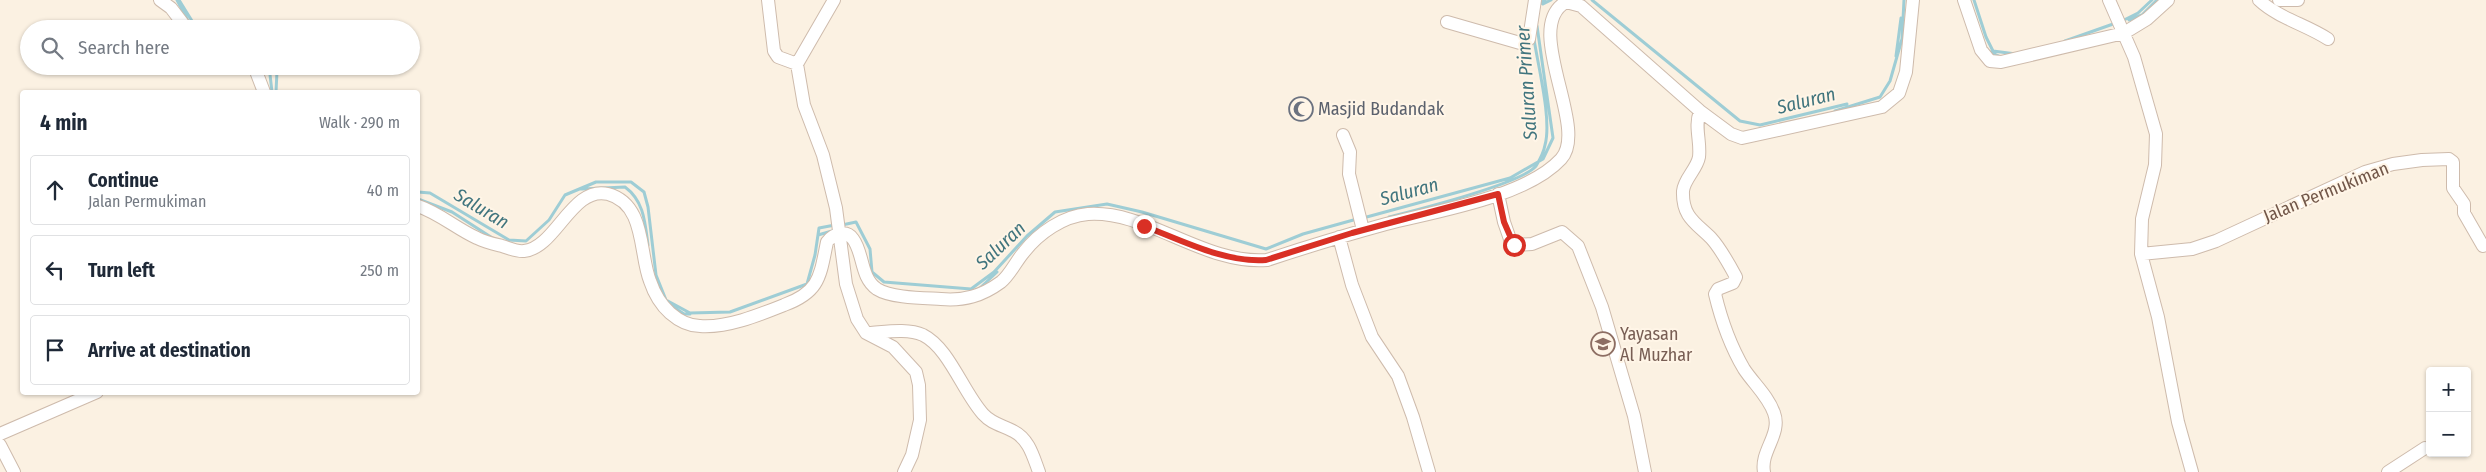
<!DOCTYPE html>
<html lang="en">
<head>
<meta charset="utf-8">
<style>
  body { margin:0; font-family:"Fira Sans Condensed",sans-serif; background:#f2f2f3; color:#1f2937 }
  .controls { position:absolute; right:15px; bottom:15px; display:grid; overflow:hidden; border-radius:5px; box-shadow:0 1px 4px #0004 }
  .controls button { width:45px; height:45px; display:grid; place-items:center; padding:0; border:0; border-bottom:1px solid #e0e1e3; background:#fff; color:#1f2937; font:25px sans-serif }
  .stop { position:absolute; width:15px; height:15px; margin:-11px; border:4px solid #d93025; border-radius:50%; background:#fff }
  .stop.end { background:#d93025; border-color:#fff; box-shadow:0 1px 5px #0008 }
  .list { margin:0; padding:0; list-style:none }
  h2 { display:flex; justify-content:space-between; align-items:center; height:65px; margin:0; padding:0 20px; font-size:21px }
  h2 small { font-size:16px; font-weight:400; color:#747a83 }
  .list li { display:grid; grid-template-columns:32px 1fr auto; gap:15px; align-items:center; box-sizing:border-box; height:70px; margin:0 10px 10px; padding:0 10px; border:1px solid #e0e1e3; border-radius:5px }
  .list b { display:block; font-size:19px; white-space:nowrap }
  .list p { margin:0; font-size:16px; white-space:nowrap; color:#747a83 }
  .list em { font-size:16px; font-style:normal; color:#747a83 }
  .icon { flex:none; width:28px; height:28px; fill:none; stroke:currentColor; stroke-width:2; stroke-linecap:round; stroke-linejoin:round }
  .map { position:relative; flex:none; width:2486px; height:472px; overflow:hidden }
  .search { position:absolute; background:#fff; box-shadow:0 1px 4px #0004; left:20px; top:20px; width:400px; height:55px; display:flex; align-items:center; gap:12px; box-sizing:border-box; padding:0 18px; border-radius:28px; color:#747a83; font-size:19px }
  .panel { position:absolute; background:#fff; box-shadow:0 1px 4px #0004; left:20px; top:90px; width:400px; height:305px; border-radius:5px }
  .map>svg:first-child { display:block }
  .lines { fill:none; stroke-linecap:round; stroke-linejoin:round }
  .stream { stroke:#9ecdd5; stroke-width:3 }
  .minor-casing { stroke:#cebbac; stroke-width:14 }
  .minor { stroke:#fff; stroke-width:12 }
  .route { stroke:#d93025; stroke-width:6 }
  .labels { text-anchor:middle; stroke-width:4; stroke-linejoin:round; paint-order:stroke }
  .worship-label { font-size:18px; fill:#5b616d; stroke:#fff5e7; text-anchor:start }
  .street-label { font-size:18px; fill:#725749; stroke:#fff5e7 }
  .education-label { font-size:18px; fill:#785e54; stroke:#fff5e7; text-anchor:start }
  .water-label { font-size:19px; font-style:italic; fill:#41757e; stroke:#fff5e7 }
</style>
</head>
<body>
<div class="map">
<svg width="2486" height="472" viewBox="0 0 2486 472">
  <rect width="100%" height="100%" fill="#fbf1e2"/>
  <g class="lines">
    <path class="stream" d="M 177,0 L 187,19
      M 179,0 L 197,29
      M 1592,0 L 1740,121 L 1760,125 L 1847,104
      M 1974,0 L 1986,37 L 1993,51 L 2016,54
      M 1543,4 L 1551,0
      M 1538,5 L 1545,0
      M 2129,20 L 2142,15 L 2157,0
      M 2122,21 L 2138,13 L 2152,0
      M 2065,41 L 2116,23
      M 1988,51 L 2001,57
      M 1896,56 L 1901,18
      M 269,66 L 272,92
      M 275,66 L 277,71 L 276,92
      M 1835,111 L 1880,97 L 1890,81 L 1902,39 L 1904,0
      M 582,189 L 625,187 C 644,201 645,222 648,245
      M 418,192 L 430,193 L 509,240 L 526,241 L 549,220 L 565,195 L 596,182 L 631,182 L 644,192 L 648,207 L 656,275 L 666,300 L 690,313 L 730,312 L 807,284 L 815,255 L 819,228 L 835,225
      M 418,199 L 452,212 L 494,239
      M 1389,217 C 1416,210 1521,184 1536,166 C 1539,161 1544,151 1545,145 C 1552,120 1538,66 1534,39
      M 1363,218 L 1510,178 L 1543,159 L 1553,138 L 1537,26
      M 842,225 L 856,222 L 870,249 L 872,272 L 884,282 L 971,289 L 994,272 L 1027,236 L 1055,212 L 1107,204 L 1142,212 L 1266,249 L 1303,234 L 1357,219
      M 818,235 L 832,231
      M 980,288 L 997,272
      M 669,304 L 684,314 L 690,314"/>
    <g class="minor-casing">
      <path id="minor" d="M 160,0 L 171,8 L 187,29
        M 768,0 L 774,51 L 778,57 L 797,64
        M 834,0 L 797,64 L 804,105 L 823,155 L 836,208 L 846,284 L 857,319 L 866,333 L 893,347 L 916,372 L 919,385 L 920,420 L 912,455 L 904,472
        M 1964,0 L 1981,50 L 1990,61 L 2001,62 L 2124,33 L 2147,19 L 2168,0
        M 2109,0 L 2134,57 L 2156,134 L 2155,165 L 2142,219 L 2141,254 L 2158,317 L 2178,422 L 2192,472
        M 2259,0 C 2278,18 2307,25 2328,39
        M 2279,0 L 2298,0
        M 1447,22 L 1520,43 L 1529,39 L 1535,0
        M 254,66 L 264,92
        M 1700,111 C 1694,127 1701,141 1699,157 C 1697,169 1684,179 1683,191 C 1682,217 1696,223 1711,238 C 1721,249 1729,264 1736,277 L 1733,283 L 1718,289 L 1715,294 C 1721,319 1731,347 1744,369 C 1754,384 1768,396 1774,413 C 1782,434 1760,451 1764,472
        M 1343,135 L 1350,152 L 1349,174 L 1363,230
        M 1498,194 L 1504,222 L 1511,242 L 1514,245 L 1532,244 L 1562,232 L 1578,246 L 1602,307 L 1634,416 L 1645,472
        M 418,206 C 439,213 457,229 477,238 C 485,242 494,244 502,246 C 509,248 517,252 524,251 C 556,248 572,185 608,194 C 646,204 639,254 650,281 C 654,293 660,304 670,313 C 678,320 689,326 700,326 C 727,328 759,315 784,305 C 820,292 820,276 827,242 C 833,234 846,229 853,239 C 864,254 860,277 877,289 C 891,298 924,298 941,299 C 964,301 982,296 1001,282 C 1010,275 1016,261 1024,252 C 1039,233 1063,216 1088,214 C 1147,210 1204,265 1267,260 C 1306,247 1346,235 1386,224 C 1437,211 1526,197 1561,159 C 1590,128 1521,27 1566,2 L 1581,6 L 1700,111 L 1731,134 L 1742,138 L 1882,107 L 1899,93 L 1906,72 L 1913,0
        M 1339,237 L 1352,285 L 1372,337 L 1398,376 L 1413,417 L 1429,472
        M 2141,254 L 2192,249 L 2216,241 L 2365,172 L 2393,164 L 2422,160 L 2449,159 L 2453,162 L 2453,188 L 2464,204 L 2464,213 L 2483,246
        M 869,333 C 885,332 908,328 923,335 C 949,348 963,392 983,414 C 992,424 1002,425 1013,431 C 1029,439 1033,456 1039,472
        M 0,434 L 97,392
        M 0,445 L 14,472
        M 2388,472 L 2425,448"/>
    </g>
    <use href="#minor" class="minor"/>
  </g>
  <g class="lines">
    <path class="route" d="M 1144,226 C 1183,241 1225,263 1266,260 L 1352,233 L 1498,194 L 1504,222 L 1514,245"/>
  </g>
  <defs>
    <g id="mosque-ring" transform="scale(1.25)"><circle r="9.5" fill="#fff5e7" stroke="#6b7280" stroke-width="1.5"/><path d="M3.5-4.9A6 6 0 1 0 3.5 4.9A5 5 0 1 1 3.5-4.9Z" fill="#6b7280"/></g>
    <g id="school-ring" transform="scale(1.25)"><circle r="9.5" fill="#fff5e7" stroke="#8d6e63" stroke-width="1.5"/><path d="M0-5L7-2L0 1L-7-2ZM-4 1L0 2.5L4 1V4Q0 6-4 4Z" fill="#8d6e63"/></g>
  </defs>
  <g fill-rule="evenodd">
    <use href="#mosque-ring" x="1301" y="109"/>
    <use href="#school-ring" x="1603" y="344"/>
  </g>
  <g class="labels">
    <g class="worship-label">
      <text x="1318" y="115">Masjid Budandak</text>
    </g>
    <g class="street-label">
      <text transform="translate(2326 192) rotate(-22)" y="6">Jalan Permukiman</text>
    </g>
    <g class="education-label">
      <text x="1620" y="340">Yayasan<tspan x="1620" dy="21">Al Muzhar</tspan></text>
    </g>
    <g class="water-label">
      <text transform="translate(1526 83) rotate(-94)" y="7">Saluran Primer</text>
      <text transform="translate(1806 100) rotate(-14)" y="7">Saluran</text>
      <text transform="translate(1409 191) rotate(-15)" y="7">Saluran</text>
      <text transform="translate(482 208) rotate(31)" y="7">Saluran</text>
      <text transform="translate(1000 245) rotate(-43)" y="7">Saluran</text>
    </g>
  </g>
</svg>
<div class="controls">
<button>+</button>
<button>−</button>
</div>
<div class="stop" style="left:1514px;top:245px"></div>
<div class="stop end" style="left:1144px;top:226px"></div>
<div class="search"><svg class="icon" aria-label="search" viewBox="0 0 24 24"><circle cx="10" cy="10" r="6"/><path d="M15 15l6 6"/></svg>Search here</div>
<section class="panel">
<h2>4 min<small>Walk · 290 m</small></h2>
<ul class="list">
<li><svg class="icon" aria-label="ahead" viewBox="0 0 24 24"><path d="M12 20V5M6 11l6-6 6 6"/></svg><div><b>Continue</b><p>Jalan Permukiman</p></div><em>40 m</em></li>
<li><svg class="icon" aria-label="left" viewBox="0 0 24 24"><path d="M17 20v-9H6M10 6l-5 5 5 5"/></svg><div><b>Turn left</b></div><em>250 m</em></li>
<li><svg class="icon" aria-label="arrive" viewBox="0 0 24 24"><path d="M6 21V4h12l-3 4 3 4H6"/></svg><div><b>Arrive at destination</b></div></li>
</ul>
</section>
</div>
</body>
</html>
